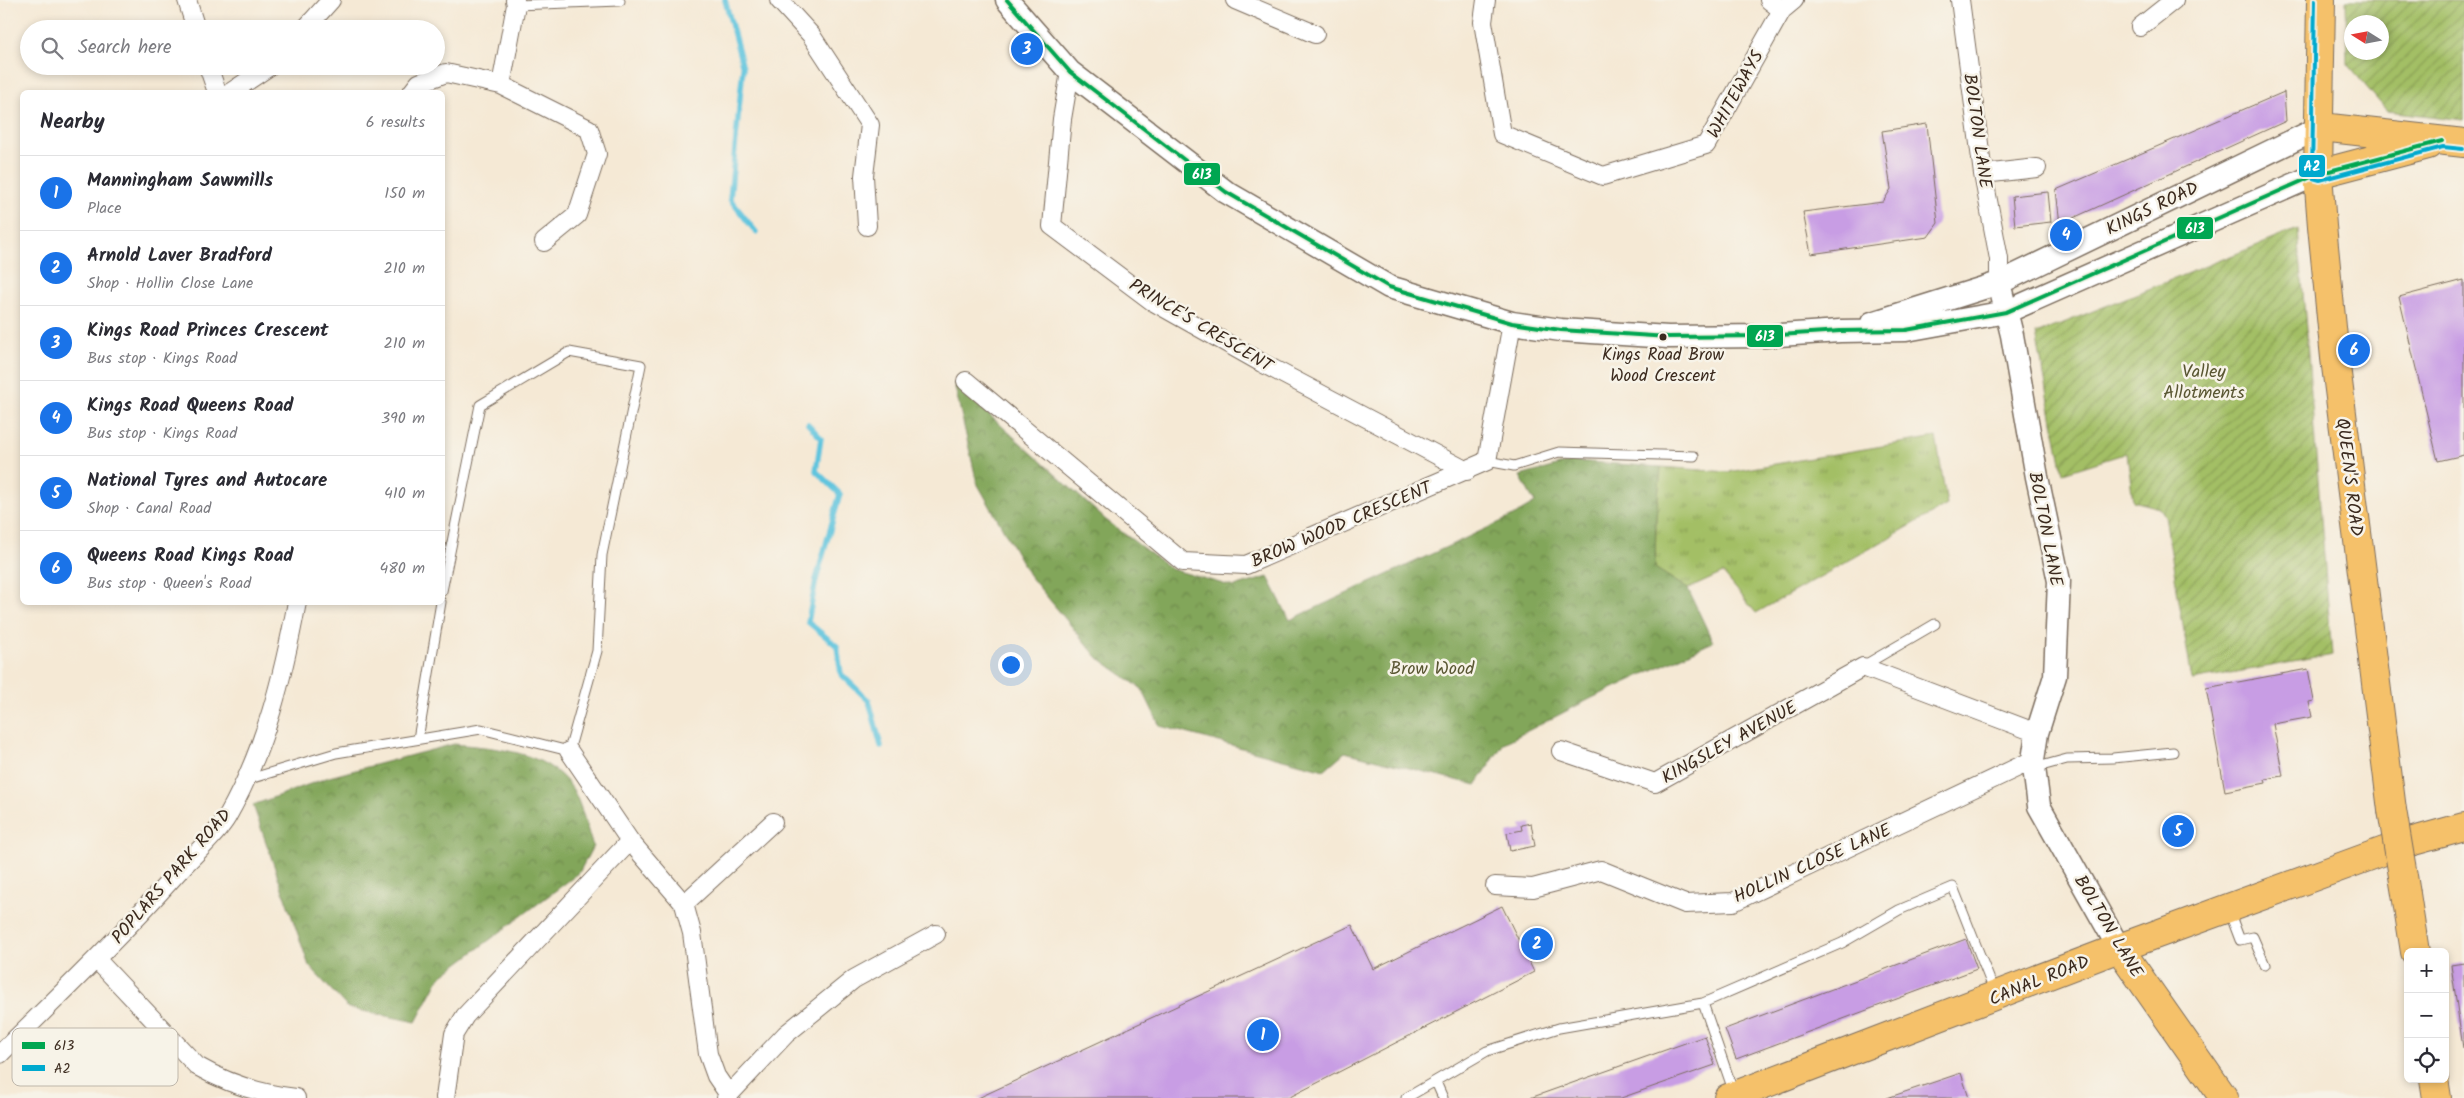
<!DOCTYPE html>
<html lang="en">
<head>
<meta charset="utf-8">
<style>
  body { margin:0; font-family:Kalam,sans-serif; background:#f2f2f3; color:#2b2b33 }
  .controls { position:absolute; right:15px; bottom:15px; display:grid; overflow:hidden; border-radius:8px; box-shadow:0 2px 8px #0003 }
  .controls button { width:45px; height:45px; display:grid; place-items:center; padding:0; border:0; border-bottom:1px solid #e1e1e2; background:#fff; color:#2b2b33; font:25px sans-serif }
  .compass { position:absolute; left:2344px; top:15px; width:45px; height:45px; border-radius:50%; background:#fff; box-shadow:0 2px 8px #0003; rotate:281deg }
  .you { position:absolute; left:1010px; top:664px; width:18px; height:18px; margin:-12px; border:4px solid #fff; border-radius:50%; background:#1a73e8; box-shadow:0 0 0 8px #1a73e833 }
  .badge { display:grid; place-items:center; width:32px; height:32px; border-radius:50%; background:#1a73e8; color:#fff; font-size:16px; font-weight:700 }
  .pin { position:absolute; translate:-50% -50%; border:2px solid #fff; box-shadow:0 1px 5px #0006 }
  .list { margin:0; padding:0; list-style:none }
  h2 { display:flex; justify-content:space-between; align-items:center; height:65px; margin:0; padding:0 20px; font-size:21px }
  h2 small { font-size:16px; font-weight:400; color:#7c7c81 }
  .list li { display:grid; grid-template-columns:32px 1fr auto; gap:15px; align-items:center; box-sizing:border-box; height:75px; padding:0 20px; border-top:1px solid #e1e1e2 }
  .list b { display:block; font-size:19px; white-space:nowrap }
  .list p { margin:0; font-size:16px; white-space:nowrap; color:#7c7c81 }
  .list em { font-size:16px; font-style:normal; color:#7c7c81 }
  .icon { flex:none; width:28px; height:28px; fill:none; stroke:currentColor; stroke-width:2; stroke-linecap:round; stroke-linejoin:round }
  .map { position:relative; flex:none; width:2464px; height:1098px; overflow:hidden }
  .search { position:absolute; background:#fff; box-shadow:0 2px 8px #0003; left:20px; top:20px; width:425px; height:55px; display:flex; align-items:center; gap:12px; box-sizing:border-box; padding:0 18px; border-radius:28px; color:#7c7c81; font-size:19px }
  .panel { position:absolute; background:#fff; box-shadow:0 2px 8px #0003; left:20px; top:90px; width:425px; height:515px; border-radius:8px }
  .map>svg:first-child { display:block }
  .grass { fill:url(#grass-tufts); stroke:#6f7442 }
  .forest { fill:url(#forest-crowns); stroke:#5e683c }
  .garden { fill:url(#garden-furrows); stroke:#6f7442; fill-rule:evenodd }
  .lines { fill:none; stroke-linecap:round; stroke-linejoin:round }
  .stream { stroke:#60c5de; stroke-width:5.5 }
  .building { fill:#c89de4 }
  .service-casing { stroke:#7c6d5e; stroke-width:11 }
  .minor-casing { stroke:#7c6d5e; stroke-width:20 }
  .tertiary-casing { stroke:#7c6d5e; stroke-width:25 }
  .primary-casing { stroke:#7c6d5e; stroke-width:30 }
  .trunk-casing { stroke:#7c6d5e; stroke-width:30 }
  .service { stroke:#fff; stroke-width:9 }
  .minor { stroke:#fff; stroke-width:18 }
  .tertiary { stroke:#fff; stroke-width:22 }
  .primary { stroke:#f5c16b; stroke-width:28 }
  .trunk { stroke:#f5c16b; stroke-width:28 }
  .trunk-bridge-casing { stroke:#7c6d5e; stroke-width:30; stroke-linecap:butt }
  .trunk-bridge { stroke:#f5c16b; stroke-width:28 }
  .bus-1-casing { stroke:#f7f3e8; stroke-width:8 }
  .bus-2-casing { stroke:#f7f3e8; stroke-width:8 }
  .bus-1 { stroke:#00a651; stroke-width:4 }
  .bus-2 { stroke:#00a9ce; stroke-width:4 }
  .bus-dot { fill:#3b2a1e; stroke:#f7f3e8; stroke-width:2 }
  .labels { text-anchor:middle; stroke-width:5; stroke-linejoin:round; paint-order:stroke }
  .bus-label { font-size:17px; fill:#3b2a1e; stroke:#f7f3e8 }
  .street-label { font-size:18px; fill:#3b2a1e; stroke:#f7f3e8 }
  .park-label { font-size:18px; fill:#5a5733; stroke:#f7f3e8 }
  .key { fill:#f7f3e8; stroke:#bfb7ab; stroke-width:1 }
  .key-label { font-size:14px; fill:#3b2a1e }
  .line-badge { stroke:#f7f3e8; stroke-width:2 }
  .badge-label { font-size:14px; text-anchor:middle; font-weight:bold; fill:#fff }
</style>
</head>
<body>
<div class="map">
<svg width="2464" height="1098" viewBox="0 0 2464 1098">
  <defs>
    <pattern id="grass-tufts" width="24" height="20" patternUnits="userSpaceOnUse" patternTransform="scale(1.25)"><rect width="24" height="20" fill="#a3bf65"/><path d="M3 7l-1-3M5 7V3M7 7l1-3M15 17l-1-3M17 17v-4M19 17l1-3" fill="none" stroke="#869b53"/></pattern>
    <pattern id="forest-crowns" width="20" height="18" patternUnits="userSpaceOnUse" patternTransform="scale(1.25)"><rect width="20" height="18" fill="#82a65a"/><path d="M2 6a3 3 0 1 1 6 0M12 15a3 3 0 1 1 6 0" fill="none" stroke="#6c874a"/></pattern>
    <pattern id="garden-furrows" width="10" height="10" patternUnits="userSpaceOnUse" patternTransform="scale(1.25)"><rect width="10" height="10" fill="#a3bf65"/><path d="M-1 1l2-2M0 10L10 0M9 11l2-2" fill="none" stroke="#869b53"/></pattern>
  </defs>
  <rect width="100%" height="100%" fill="#f7f3e8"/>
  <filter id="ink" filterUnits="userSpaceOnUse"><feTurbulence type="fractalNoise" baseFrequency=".02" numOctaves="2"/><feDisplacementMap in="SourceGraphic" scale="10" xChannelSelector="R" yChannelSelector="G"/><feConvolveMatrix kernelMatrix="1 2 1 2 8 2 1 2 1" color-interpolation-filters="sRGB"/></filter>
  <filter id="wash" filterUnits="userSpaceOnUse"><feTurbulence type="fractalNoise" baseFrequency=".0096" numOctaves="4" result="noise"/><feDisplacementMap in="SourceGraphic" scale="20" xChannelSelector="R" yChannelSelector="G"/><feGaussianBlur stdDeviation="1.12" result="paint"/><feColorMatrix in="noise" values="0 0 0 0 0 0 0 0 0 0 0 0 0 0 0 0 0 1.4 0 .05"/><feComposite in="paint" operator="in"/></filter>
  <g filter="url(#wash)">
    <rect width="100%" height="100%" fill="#f5e9d5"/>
    <path class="grass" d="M 1936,437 L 1947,505 L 1756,613 L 1723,573 L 1688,589 L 1655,569 L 1656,516 L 1661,467 L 1728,472 Z"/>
    <path class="forest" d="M 954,383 L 1106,520 L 1171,569 L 1234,587 L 1268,577 L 1290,620 L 1513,516 L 1535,503 L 1520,476 L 1574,461 L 1661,467 L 1656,516 L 1655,568 L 1688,589 L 1713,642 L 1592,698 L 1504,743 L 1476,785 L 1345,752 L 1324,770 L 1160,726 L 1142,689 L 1097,657 L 1029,575 L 977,483 Z
      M 454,744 C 495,748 546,750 572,788 C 581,802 587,830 593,846 L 579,873 L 440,977 L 416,1022 L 348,1008 L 309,966 L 253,805 L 329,777 Z"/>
    <path class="garden" d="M 2346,0 L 2464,0 L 2464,120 L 2387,111 L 2347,64 ZM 2352,22 L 2382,22 L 2382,52 L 2352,52 Z
      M 2298,229 L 2332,655 L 2192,680 L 2165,516 L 2160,508 L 2133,501 L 2127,453 L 2063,473 L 2036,334 Z"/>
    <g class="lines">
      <path class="stream" d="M 725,0 L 743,68 L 730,199 L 756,232
        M 808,424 L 821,438 L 816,471 L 840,494 L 816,580 L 808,622 L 837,646 L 841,674 L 869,701 L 881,746"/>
    </g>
    <g id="blocks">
      <path class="building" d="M 2284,92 L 2286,121 L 2060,224 L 2056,190 Z
        M 1927,124 L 1938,223 L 1928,237 L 1811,254 L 1803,212 L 1883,202 L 1891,189 L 1882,131 Z
        M 2048,192 L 2051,222 L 2015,226 L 2012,196 Z
        M 2464,280 L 2464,455 L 2438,461 L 2399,297 Z
        M 2308,669 L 2314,701 L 2309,702 L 2312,717 L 2273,724 L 2283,776 L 2265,779 L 2266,783 L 2225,791 L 2206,688 Z
        M 1531,823 L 1535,846 L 1510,851 L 1507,833 L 1522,830 L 1521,825 Z
        M 1502,906 L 1534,972 L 1288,1098 L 978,1098 L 1352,925 L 1373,969 Z
        M 1966,939 L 1977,969 L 1736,1059 L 1725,1029 Z
        M 2464,963 L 2464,1048 L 2463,1048 L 2451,965 Z
        M 1705,1036 L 1715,1065 L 1621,1098 L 1530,1098 Z
        M 1961,1073 L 1969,1098 L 1887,1098 Z"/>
    </g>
  </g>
  <g filter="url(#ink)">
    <use href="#blocks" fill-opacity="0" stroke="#7c6d5e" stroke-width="1"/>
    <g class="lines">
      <g class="service-casing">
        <path id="service" d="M 516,5 L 620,1
          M 1487,461 L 1514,466 L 1559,452 L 1694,456
          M 1863,666 L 1935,624
          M 418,739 L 441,602
          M 2034,768 L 2067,759 L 2113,758 L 2173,752
          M 246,780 L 336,753 L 481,729 L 569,751 L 597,651 L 602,555 L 641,365 L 569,352 L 480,405 L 442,591
          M 2229,911 L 2240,940 L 2253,937 L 2265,965
          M 1703,1003 L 1734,1093
          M 1436,1082 L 1443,1098
          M 1406,1098 L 1487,1051 L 1559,1028 L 1703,1003 L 1842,943 L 1899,910 L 1953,887 L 1995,993"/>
      </g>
      <g class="minor-casing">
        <path id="minor" d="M 187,0 L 196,29
          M 515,0 L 516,5 L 501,85 L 589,129 L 597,154 L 577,215 L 544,242
          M 779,0 L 811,35 L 870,125 L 864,176 L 867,226
          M 1235,0 L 1315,34
          M 1486,0 L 1483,22 L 1502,134 L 1603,176 L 1706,145 L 1782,10 L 1794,0
          M 1769,0 L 1782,10
          M 1960,0 L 1983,174 L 1999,259 L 1999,283
          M 2140,27 L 2174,0
          M 305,29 L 331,0
          M 208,66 L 217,92
          M 1070,72 L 1062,119 L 1052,226 L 1152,301 L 1262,363 L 1467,471
          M 231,92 L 270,66
          M 412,92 L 419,83 L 446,73 L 501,85
          M 1983,174 L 2037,168
          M 966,381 L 1183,562 L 1246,565 L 1487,461 L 1512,323
          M 569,751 L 630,841 L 684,904 L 692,933 L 708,1054 L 716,1076 L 729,1095
          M 1561,751 L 1655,783 L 1863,667 L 2037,733
          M 1495,886 L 1533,888 L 1601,870 L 1685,904 L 1733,902 L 2033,760
          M 684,904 L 773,822
          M 96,959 L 197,1066 C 228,1084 261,1094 296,1098
          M 0,1054 C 60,995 121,936 177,873 C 192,856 216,836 227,817 C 265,750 283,677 297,602
          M 445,1098 L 454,1034 L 465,1016 L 630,841
          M 726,1098 L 786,1034 L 854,979 L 936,934"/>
      </g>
      <g class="tertiary-casing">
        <path id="tertiary" d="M 1007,0 L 1070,72 L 1226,192 L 1389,287 L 1512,323 L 1561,330 L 1668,337 L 1764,336 L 1840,331 L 1906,330 L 2006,312 L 2318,174
          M 1999,283 L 2012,335 L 2037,477 L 2059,581 L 2055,676 L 2037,733 L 2033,760 L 2039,806 L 2119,948
          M 1872,323 L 1999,283 L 2321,127"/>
      </g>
      <g class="primary-casing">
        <path id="primary" d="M 2321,127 L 2464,143
          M 2318,174 L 2428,145
          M 2119,948 L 2224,1098
          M 1728,1098 L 2119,948 L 2406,843 L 2464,827"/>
      </g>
      <g class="trunk-casing">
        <path id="trunk" d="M 2321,0 L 2318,174 L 2322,226 L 2335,358 L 2392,810
          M 2406,894 L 2415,952
          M 2434,1079 L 2437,1098"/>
      </g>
      <use href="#service" class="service"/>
      <use href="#minor" class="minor"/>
      <use href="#tertiary" class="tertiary"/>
      <use href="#primary" class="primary"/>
      <use href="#trunk" class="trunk"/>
      <g class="trunk-bridge-casing">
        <path id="trunk-bridge" d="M 2392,810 L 2406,894"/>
      </g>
      <use href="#trunk-bridge" class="trunk-bridge"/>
      <g class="bus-1-casing">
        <path id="bus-1" d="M 1007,0 L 1070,72 L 1226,192 L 1389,287 L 1512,323 L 1561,330 L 1668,337 L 1764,336 L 1840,331 L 1906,330 L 2006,312 L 2318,174 L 2442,141"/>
      </g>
      <g class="bus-2-casing">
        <path id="bus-2" d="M 2315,0 L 2312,174 L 2313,178 L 2320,180 L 2443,147 L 2463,149"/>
      </g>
      <use href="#bus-1" class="bus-1"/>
      <use href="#bus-2" class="bus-2"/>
    </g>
  </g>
  <circle class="bus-dot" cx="1663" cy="337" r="4.5"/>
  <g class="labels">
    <g class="bus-label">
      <text x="1663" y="360">Kings Road Brow<tspan x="1663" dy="21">Wood Crescent</tspan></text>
    </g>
    <g class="street-label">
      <text transform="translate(1735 94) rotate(-61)" y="6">WHITEWAYS</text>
      <text transform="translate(1978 131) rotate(82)" y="6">BOLTON LANE</text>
      <text transform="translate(2152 208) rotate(-26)" y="6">KINGS ROAD</text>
      <text transform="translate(1201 325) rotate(31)" y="6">PRINCE'S CRESCENT</text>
      <text transform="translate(2350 477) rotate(83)" y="6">QUEEN'S ROAD</text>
      <text transform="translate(1341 524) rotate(-23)" y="6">BROW WOOD CRESCENT</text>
      <text transform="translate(2046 529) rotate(79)" y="6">BOLTON LANE</text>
      <text transform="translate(1729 742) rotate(-29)" y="6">KINGSLEY AVENUE</text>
      <text transform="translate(1812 863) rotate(-24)" y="6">HOLLIN CLOSE LANE</text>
      <text transform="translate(171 876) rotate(-49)" y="6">POPLARS PARK ROAD</text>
      <text transform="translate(2109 926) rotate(59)" y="6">BOLTON LANE</text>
      <text transform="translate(2039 980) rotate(-22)" y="6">CANAL ROAD</text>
    </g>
    <g class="park-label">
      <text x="2204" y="377">Valley<tspan x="2204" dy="21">Allotments</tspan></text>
      <text x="1432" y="674">Brow Wood</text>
    </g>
  </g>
  <rect x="12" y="1028" width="166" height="58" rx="8" class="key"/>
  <rect x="22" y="1042" width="23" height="7" fill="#00a651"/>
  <rect x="22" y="1065" width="23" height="6" fill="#00a9ce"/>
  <g class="key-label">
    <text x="54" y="1050">613</text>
    <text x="54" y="1073">A2</text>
  </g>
  <g class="line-badge">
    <rect x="2298" y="154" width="28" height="24" rx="5" fill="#00a9ce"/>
    <rect x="1183" y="162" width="38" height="24" rx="5" fill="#00a651"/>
    <rect x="2176" y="216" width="38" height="24" rx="5" fill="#00a651"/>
    <rect x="1746" y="324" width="38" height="24" rx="5" fill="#00a651"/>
  </g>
  <g class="badge-label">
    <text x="2312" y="171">A2</text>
    <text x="1202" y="179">613</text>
    <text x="2195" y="233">613</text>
    <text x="1765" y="341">613</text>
  </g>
</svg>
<div class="controls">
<button>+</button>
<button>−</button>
<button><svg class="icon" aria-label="locate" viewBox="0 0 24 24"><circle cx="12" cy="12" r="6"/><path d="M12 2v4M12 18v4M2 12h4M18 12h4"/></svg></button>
</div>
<svg class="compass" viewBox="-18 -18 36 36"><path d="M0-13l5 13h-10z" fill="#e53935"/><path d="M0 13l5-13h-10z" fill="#7c7c81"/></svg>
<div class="you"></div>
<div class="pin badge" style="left:1263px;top:1035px">1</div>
<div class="pin badge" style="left:1537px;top:944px">2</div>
<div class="pin badge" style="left:1027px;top:49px">3</div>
<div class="pin badge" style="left:2066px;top:235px">4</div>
<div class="pin badge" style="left:2178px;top:831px">5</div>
<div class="pin badge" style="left:2354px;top:350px">6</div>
<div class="search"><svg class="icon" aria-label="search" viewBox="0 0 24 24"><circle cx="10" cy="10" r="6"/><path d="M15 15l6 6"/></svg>Search here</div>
<section class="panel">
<h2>Nearby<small>6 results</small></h2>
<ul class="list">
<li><span class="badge">1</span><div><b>Manningham Sawmills</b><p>Place</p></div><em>150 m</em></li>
<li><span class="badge">2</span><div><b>Arnold Laver Bradford</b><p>Shop · Hollin Close Lane</p></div><em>210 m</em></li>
<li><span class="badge">3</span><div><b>Kings Road Princes Crescent</b><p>Bus stop · Kings Road</p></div><em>210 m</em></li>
<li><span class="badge">4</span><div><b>Kings Road Queens Road</b><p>Bus stop · Kings Road</p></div><em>390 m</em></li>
<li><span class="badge">5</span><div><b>National Tyres and Autocare</b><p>Shop · Canal Road</p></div><em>410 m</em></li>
<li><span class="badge">6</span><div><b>Queens Road Kings Road</b><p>Bus stop · Queen's Road</p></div><em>480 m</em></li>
</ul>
</section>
</div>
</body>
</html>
